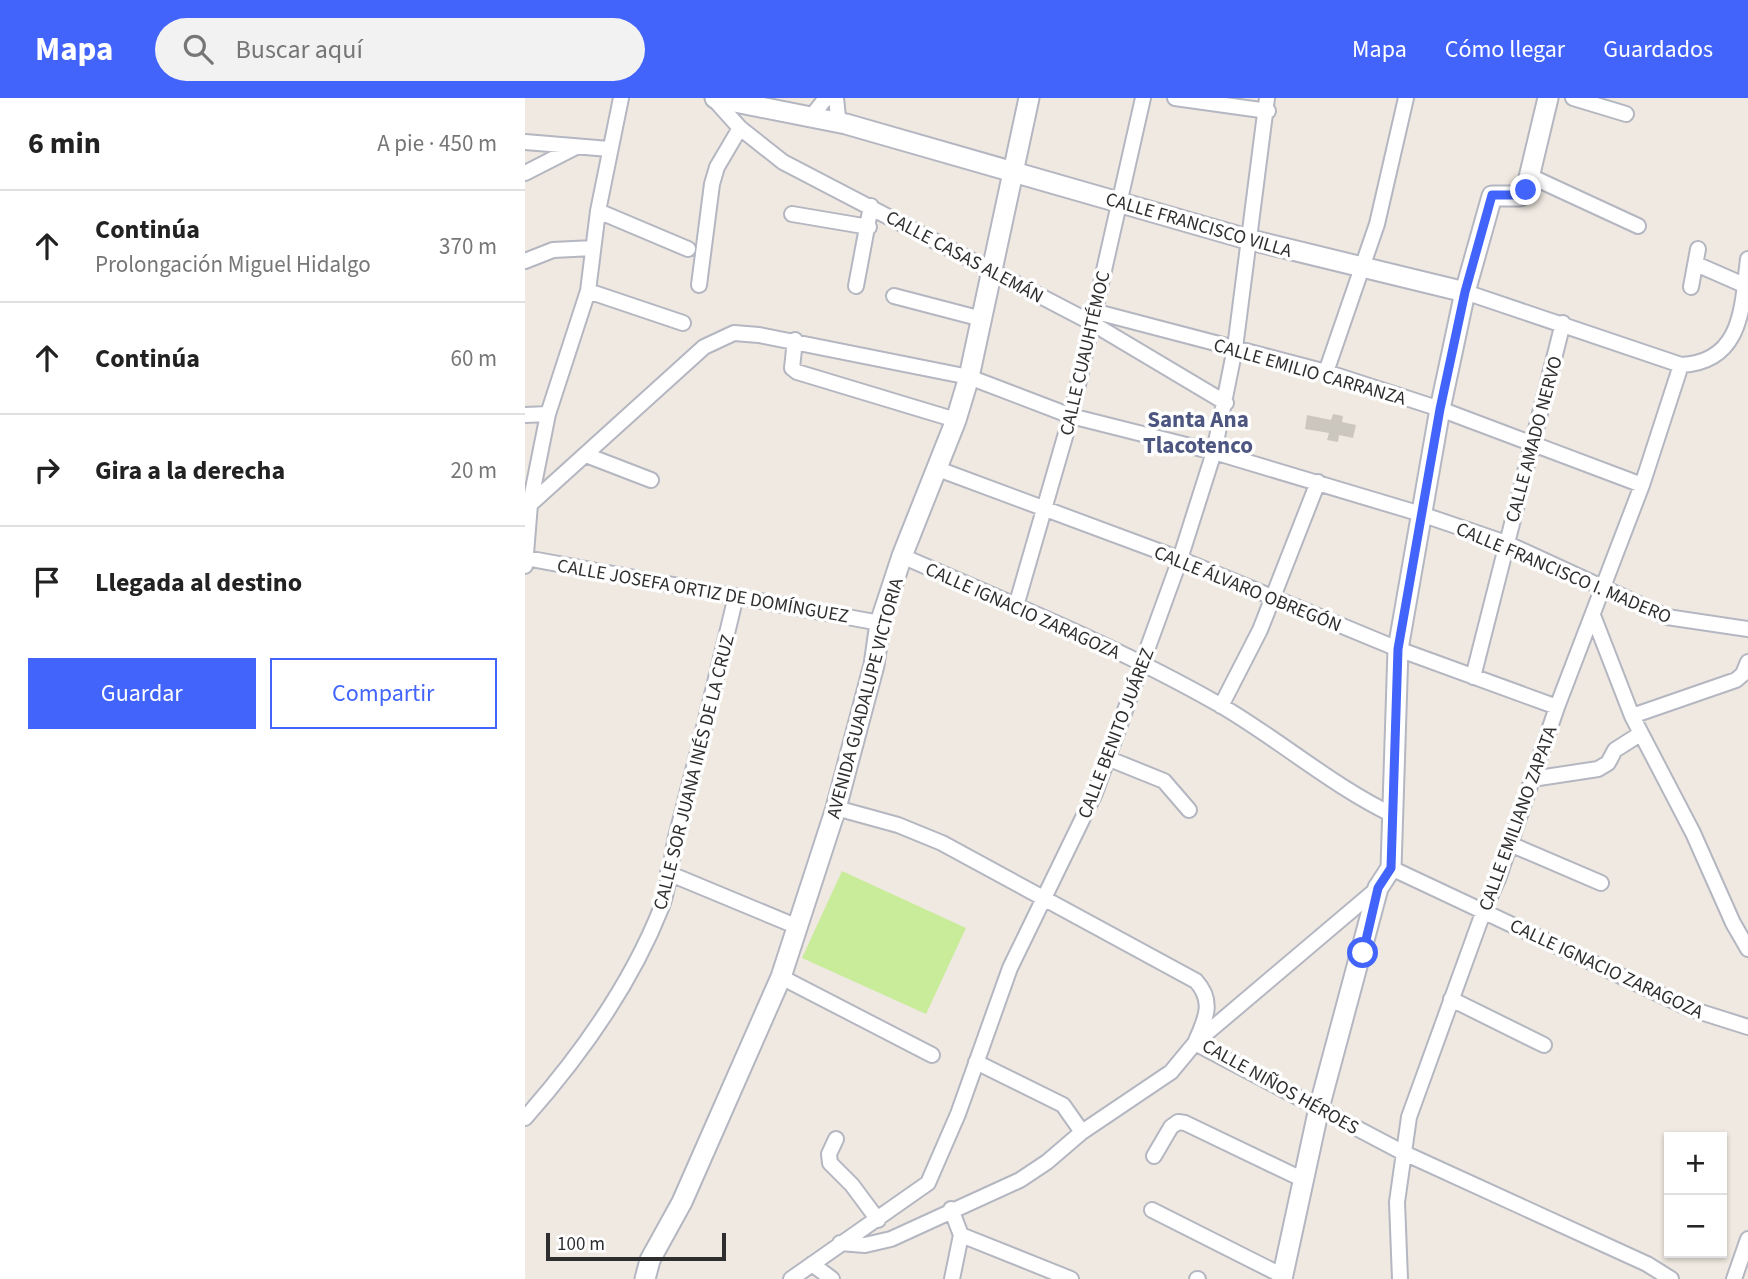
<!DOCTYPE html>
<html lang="es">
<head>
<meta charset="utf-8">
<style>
  body { margin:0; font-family:"Source Sans 3",sans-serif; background:#f2f2f2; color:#222 }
  .controls { position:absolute; right:21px; bottom:21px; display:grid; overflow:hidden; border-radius:0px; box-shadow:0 2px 5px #0004 }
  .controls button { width:63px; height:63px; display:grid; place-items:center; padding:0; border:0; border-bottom:2px solid #e0e0e0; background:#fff; color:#222; font:35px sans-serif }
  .scale { position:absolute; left:21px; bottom:18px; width:180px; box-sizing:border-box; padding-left:7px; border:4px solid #2e2e2e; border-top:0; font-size:19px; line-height:24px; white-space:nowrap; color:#2e2e2e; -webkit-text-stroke:5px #fff; paint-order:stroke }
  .stop { position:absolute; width:21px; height:21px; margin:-16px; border:5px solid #4264fb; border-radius:50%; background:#fff }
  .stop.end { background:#4264fb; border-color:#fff; box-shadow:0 2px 7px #0008 }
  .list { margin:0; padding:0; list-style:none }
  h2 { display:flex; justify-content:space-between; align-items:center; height:91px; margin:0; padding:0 28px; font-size:30px }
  h2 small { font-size:23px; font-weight:400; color:#767676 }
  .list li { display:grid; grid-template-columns:46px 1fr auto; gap:21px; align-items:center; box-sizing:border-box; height:112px; padding:0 28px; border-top:2px solid #e0e0e0 }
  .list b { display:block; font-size:26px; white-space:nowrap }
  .list p { margin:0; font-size:23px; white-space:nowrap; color:#767676 }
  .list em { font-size:23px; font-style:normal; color:#767676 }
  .actions { display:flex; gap:14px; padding:21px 28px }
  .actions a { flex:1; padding:16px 0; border:2px solid #4264fb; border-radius:0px; text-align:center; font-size:24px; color:#4264fb }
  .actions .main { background:#4264fb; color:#fff }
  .icon { flex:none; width:38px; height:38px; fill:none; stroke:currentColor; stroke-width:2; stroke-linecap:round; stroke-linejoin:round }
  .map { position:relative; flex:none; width:1223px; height:1181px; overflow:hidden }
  header { display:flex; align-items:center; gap:42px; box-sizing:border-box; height:98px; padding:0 35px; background:#4264fb; color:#fff }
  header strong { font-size:33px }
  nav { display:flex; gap:38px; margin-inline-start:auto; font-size:24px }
  .search { width:490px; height:63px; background:#f2f2f2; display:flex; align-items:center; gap:18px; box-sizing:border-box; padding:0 24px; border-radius:38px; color:#767676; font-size:26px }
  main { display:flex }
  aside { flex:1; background:#fff }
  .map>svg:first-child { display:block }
  .pitch { fill:#c9ec9a }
  .building { fill:#cbc7bf }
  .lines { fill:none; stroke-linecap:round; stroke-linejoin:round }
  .street-casing { stroke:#b4b7c1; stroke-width:18 }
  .secondary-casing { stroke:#b4b7c1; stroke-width:23 }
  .street { stroke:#fff; stroke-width:14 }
  .secondary { stroke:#fff; stroke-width:19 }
  .route { stroke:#4264fb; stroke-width:9 }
  .labels { text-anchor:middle; stroke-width:7; stroke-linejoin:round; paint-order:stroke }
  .street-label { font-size:19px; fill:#2e2e2e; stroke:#fff }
  .quarter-label { font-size:23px; font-weight:bold; fill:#4d5680; stroke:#fff }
</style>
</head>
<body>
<header>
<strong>Mapa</strong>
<div class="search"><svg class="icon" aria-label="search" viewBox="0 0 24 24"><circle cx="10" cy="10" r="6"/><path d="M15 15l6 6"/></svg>Buscar aquí</div>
<nav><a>Mapa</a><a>Cómo llegar</a><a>Guardados</a></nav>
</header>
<main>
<aside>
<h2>6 min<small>A pie · 450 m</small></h2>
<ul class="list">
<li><svg class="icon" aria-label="ahead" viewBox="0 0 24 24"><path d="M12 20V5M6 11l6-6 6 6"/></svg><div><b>Continúa</b><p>Prolongación Miguel Hidalgo</p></div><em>370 m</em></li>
<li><svg class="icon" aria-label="ahead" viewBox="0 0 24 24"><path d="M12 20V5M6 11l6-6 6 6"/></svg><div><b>Continúa</b></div><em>60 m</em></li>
<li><svg class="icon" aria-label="right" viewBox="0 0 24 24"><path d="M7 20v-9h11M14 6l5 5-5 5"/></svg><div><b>Gira a la derecha</b></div><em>20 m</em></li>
<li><svg class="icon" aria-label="arrive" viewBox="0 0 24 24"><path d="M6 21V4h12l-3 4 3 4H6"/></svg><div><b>Llegada al destino</b></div></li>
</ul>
<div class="actions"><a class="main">Guardar</a><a>Compartir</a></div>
</aside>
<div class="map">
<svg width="1223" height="1181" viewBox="0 0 1223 1181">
  <rect width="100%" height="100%" fill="#efe9e1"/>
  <path class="pitch" d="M 317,773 L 441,830 L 401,916 L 277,860 Z"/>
  <path class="building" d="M 808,316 L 818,318 L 817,324 L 831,327 L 828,340 L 814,337 L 813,344 L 802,342 L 804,335 L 780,331 L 782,317 L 806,322 Z"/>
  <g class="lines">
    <g class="street-casing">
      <path id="street" d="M 188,0 L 215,30 L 258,64 L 565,224 L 701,305
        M 311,0 L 313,19 L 321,26
        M 650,0 L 743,13
        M 1048,0 L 1101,16
        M 286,19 L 301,0
        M 0,44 L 84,51
        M 0,75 L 51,49
        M 1007,79 L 1113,128
        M 73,113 L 163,151
        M 267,116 L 344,129
        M 0,163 L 28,152 L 68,150
        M 1171,166 L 1219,187
        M 174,187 L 187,86 L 192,69 L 215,30
        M 331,188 L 346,108
        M 1166,189 L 1173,151
        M 63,193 L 158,225
        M 940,194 L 1156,267 C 1218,264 1217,208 1223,161
        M 369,198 L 457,221
        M 568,213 L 801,274 L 915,311 L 1117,387
        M 270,242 L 267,270 L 272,274 L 431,322
        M 801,274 L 852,126 L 881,0
        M 0,317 L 23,316
        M 61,357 L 126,382
        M 413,371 L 655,461 L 873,551 L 1032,609
        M 0,411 L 179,249 L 209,235 L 234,237 L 444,279 L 546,318 L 689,354 L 896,416 L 981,445 L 1142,519 L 1223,531
        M 377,458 C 484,505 594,549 695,607 C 755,642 807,688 870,718
        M 1,460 L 355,525
        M 0,468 L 5,406 L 23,316 L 63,193 L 73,113 L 96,0
        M 491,508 L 546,318 L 618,0
        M 1069,520 L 1107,618 L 1168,735 L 1208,825 L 1223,851
        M 948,579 L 1038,225
        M 696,608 L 735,532 L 793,384
        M 1107,618 L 1211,582 L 1218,576 L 1223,564
        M 582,660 L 639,683 L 664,712
        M 1007,681 L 1073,671 L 1083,665 L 1090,652 L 1115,636
        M 311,710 L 373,727 L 417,745 L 671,883 C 690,904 680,922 670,945 L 877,1054 L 1122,1166 L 1146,1181
        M 985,746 L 1076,785
        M 866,770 L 1166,911 L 1223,929
        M 143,775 L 273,829
        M 256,879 L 407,957
        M 926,901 L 1019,947
        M 451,964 L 538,1007 L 557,1034
        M 0,1020 C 56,957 106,887 137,808 C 145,785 146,758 152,735 C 173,656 192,577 211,498
        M 311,1041 L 304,1056 L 305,1065 L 327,1087 L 353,1122
        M 629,1058 L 646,1029 L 653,1024 L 660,1025 L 779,1082
        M 426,1111 L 436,1137 L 427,1181
        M 627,1112 L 758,1178
        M 436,1137 L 546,1181
        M 315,1145 L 340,1147 L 366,1141 L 495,1082 L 522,1064 L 557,1034 L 646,974 L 670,945 L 853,790
        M 287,1166 L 307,1181
        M 266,1181 L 403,1085 L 433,1016 L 485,870 L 570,695 L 655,461 L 689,354 L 710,250 L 742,0
        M 672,1181 L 673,1181
        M 875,1181 L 872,1104 L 884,1019 L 959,812 L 973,781 L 1032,609 L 1117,387 L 1156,267
        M 1209,1181 L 1223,1141"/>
    </g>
    <g class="secondary-casing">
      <path id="secondary" d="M 190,0 L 321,26 L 722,141 L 940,194
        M 120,1181 L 125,1162 L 157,1104 L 256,879 L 311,710 L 349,567 L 355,525 L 377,458 L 431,322 L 444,279 L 504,0
        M 757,1181 L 794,1010 L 853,790 L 866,770 L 873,551 L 915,311 L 940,194 L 967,98 L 995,98 L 1001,92 L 1023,0"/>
    </g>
    <use href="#street" class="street"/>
    <use href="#secondary" class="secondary"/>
  </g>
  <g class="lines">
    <path class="route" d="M 838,855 L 853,790 L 866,770 L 873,551 L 915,311 L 940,194 L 967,97 L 995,97 L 1001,92"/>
  </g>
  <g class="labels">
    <g class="street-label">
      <text transform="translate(674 126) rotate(16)" y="7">CALLE FRANCISCO VILLA</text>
      <text transform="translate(440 158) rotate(28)" y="7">CALLE CASAS ALEMÁN</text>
      <text transform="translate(559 255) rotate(-77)" y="7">CALLE CUAUHTÉMOC</text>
      <text transform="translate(785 273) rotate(16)" y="7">CALLE EMILIO CARRANZA</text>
      <text transform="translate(1008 341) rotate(-75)" y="7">CALLE AMADO NERVO</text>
      <text transform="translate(1039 474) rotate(23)" y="7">CALLE FRANCISCO I. MADERO</text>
      <text transform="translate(723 490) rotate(22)" y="7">CALLE ÁLVARO OBREGÓN</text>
      <text transform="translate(178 492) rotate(10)" y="7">CALLE JOSEFA ORTIZ DE DOMÍNGUEZ</text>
      <text transform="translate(498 512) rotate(24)" y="7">CALLE IGNACIO ZARAGOZA</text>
      <text transform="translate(339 600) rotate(-75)" y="7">AVENIDA GUADALUPE VICTORIA</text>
      <text transform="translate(590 635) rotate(-69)" y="7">CALLE BENITO JUÁREZ</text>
      <text transform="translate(168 674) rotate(-76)" y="7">CALLE SOR JUANA INÉS DE LA CRUZ</text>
      <text transform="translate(992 720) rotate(-70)" y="7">CALLE EMILIANO ZAPATA</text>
      <text transform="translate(1082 870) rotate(25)" y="7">CALLE IGNACIO ZARAGOZA</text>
      <text transform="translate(756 988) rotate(29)" y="7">CALLE NIÑOS HÉROES</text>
    </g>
    <g class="quarter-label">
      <text x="673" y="329">Santa Ana<tspan x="673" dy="26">Tlacotenco</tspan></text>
    </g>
  </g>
</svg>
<div class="controls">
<button>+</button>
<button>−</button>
</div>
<div class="scale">100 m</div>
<div class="stop" style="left:838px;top:855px"></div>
<div class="stop end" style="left:1001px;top:92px"></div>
</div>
</main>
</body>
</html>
